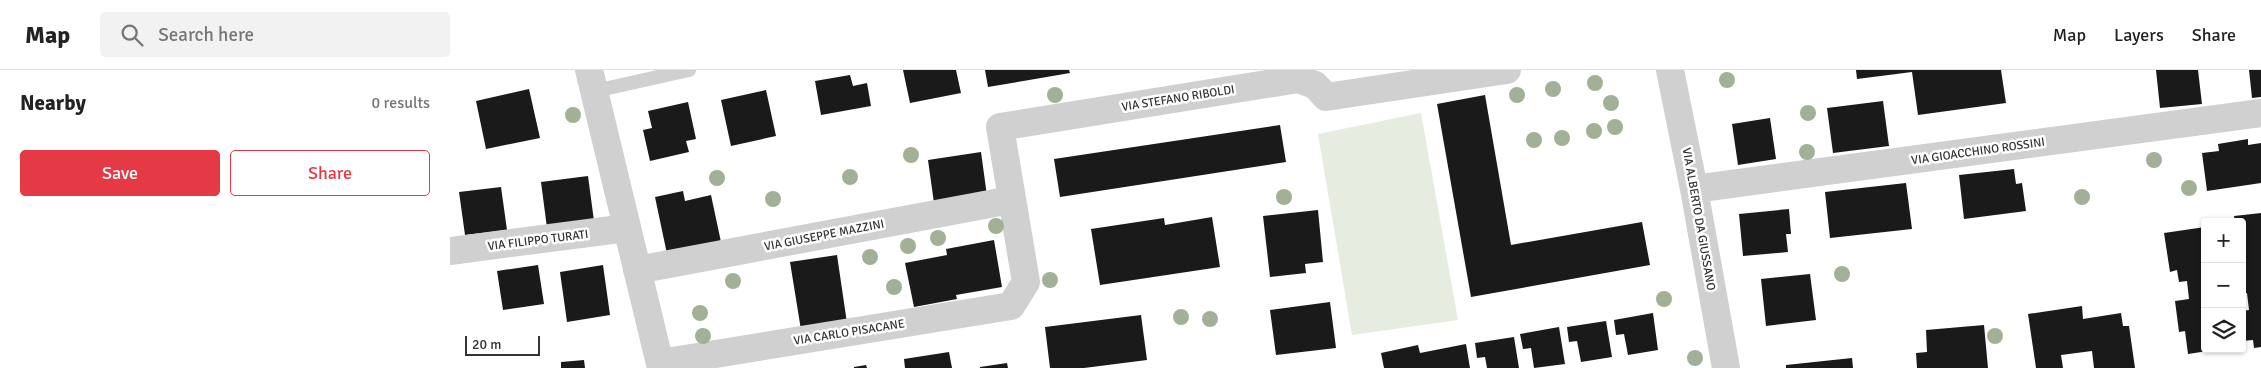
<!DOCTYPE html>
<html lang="en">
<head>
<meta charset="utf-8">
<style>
  body { margin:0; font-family:Signika,sans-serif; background:#f2f2f2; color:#222 }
  .controls { position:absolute; right:15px; bottom:15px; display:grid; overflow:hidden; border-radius:5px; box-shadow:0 1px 4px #0004 }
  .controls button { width:45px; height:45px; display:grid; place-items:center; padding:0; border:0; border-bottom:1px solid #e0e0e0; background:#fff; color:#222; font:25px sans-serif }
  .scale { position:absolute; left:15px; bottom:12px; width:75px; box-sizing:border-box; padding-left:5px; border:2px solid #333; border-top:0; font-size:14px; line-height:18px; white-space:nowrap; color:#333; -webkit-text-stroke:4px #fff; paint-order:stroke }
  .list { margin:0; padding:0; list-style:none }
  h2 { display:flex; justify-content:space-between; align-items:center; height:65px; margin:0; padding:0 20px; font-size:21px }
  h2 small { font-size:16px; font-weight:400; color:#767676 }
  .actions { display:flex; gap:10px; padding:15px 20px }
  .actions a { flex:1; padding:11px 0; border:1px solid #e63946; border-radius:5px; text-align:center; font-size:18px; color:#e63946 }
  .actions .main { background:#e63946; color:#fff }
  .icon { flex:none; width:28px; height:28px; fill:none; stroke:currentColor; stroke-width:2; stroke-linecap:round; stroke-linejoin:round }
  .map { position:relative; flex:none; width:1811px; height:298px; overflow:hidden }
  header { display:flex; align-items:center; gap:30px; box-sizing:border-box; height:70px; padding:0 25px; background:#fff; border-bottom:1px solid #e0e0e0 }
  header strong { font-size:24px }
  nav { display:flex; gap:28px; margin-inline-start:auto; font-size:18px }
  .search { width:350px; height:45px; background:#f2f2f2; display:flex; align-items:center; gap:12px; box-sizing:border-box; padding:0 18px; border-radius:5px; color:#767676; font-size:19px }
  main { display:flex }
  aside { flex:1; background:#fff }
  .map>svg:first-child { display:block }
  .green { fill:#e6ecdf }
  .building { fill:#1a1a1a }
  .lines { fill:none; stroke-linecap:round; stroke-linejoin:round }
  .service { stroke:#d0d0d0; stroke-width:14 }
  .minor { stroke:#d0d0d0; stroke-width:28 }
  .tree { fill:#a2b095 }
  .labels { text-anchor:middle; stroke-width:5; stroke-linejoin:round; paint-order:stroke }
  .street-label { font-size:12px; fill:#333; stroke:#fff }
</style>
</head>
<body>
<header>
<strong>Map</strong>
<div class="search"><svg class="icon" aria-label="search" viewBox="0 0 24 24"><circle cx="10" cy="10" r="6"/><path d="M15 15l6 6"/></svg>Search here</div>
<nav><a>Map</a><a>Layers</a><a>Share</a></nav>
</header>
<main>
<aside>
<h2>Nearby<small>0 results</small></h2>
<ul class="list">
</ul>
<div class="actions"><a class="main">Save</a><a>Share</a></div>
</aside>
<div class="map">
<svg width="1811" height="298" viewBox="0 0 1811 298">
  <rect width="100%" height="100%" fill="#fff"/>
  <path class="green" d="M 971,43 L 1008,250 L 902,265 L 868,64 Z"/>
  <path class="building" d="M 453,0 L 506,0 L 511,23 L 460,33 Z
    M 535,0 L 619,0 L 620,3 L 538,17 Z
    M 1406,0 L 1551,0 L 1556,33 L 1468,45 L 1462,2 L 1407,9 Z
    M 1706,0 L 1748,0 L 1752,34 L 1710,38 Z
    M 1799,0 L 1811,0 L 1811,27 L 1802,28 Z
    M 400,5 L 403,16 L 417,13 L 421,36 L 371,45 L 365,11 Z
    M 79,19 L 90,68 L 36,79 L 26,31 Z
    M 316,20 L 326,66 L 281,76 L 271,30 Z
    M 1035,25 L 1061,175 L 1192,152 L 1200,195 L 1021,227 L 987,34 Z
    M 1433,31 L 1439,76 L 1383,83 L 1377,38 Z
    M 238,32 L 246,69 L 236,71 L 239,82 L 200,91 L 193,60 L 202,58 L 198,41 Z
    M 1320,48 L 1326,89 L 1288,95 L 1282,54 Z
    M 830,55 L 836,92 L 610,127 L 604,89 Z
    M 1798,69 L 1798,75 L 1811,73 L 1811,113 L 1757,121 L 1752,83 L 1769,81 L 1768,74 Z
    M 531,82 L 537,126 L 484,133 L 478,90 Z
    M 1564,99 L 1566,114 L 1572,113 L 1576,141 L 1514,149 L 1509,105 Z
    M 138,106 L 144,151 L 97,158 L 91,112 Z
    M 1456,113 L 1462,159 L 1380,168 L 1375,122 Z
    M 51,117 L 57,160 L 15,165 L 9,122 Z
    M 233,121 L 235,131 L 261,125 L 271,172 L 217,184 L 205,127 Z
    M 1339,139 L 1341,164 L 1336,164 L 1338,182 L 1293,186 L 1289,144 Z
    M 868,140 L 873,192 L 855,194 L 856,203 L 820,207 L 813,146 Z
    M 1811,143 L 1811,277 L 1804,278 L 1803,270 L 1792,271 L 1792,241 L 1799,240 L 1797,223 L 1792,224 L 1792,152 L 1785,152 L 1784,146 Z
    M 762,147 L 770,197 L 650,215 L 641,159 L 714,148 L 715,155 Z
    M 1755,157 L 1755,279 L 1764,280 L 1738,284 L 1735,261 L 1729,262 L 1725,231 L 1739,229 L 1737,211 L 1729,212 L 1727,200 L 1720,202 L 1714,163 Z
    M 544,170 L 552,217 L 506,225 L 507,229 L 464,237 L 455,193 L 497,185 L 496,179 Z
    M 387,185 L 397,253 L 351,260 L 340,192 Z
    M 88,195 L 94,234 L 53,240 L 47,201 Z
    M 153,195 L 160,245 L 117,252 L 110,202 Z
    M 1360,204 L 1366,250 L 1316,256 L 1311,209 Z
    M 880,232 L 886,278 L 826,285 L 820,240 Z
    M 1632,236 L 1633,249 L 1671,243 L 1673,256 L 1679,256 L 1685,298 L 1644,298 L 1642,281 L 1611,285 L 1613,298 L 1586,298 L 1578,244 Z
    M 1203,243 L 1208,280 L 1178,285 L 1174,264 L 1166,265 L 1164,250 Z
    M 691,245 L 697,290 L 634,298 L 600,298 L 595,257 Z
    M 1156,251 L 1162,287 L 1131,292 L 1127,271 L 1119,272 L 1117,257 Z
    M 1534,255 L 1538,298 L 1467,298 L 1466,283 L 1477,282 L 1476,260 Z
    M 1109,257 L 1115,294 L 1084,298 L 1081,278 L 1073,279 L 1070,264 Z
    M 1064,267 L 1069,298 L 1037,298 L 1035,287 L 1027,288 L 1025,273 Z
    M 1016,274 L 1020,298 L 934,298 L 931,283 L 968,275 L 970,283 Z
    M 499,282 L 502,298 L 455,298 L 454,289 Z
    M 1402,288 L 1403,298 L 1336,298 L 1336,295 Z
    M 134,290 L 135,298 L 111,298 L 111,292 Z
    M 557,293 L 558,298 L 530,298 L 530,297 Z
    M 416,295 L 417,298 L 404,298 L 404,297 Z"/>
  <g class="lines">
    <path class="service" d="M 145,21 L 239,0"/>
    <path class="minor" d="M 139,0 L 211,298
      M 1220,0 L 1244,119 L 1276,298
      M 1244,119 L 1811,43
      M 0,181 L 177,158
      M 187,200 L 561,130
      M 210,293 L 561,236 L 576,212 L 550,57 L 848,9 L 865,15 L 876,27 L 1057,0"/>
  </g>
  <g class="tree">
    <circle cx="1277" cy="10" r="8"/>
    <circle cx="1145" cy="13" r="8"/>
    <circle cx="1103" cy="19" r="8"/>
    <circle cx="605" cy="25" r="8"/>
    <circle cx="1067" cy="25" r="8"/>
    <circle cx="1161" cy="33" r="8"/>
    <circle cx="1358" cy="43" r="8"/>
    <circle cx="123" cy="45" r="8"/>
    <circle cx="1165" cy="57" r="8"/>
    <circle cx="1144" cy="61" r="8"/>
    <circle cx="1112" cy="68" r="8"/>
    <circle cx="1084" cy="70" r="8"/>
    <circle cx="1357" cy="82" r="8"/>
    <circle cx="461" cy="85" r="8"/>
    <circle cx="1704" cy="90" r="8"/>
    <circle cx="400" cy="107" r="8"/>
    <circle cx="267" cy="108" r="8"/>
    <circle cx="1739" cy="118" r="8"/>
    <circle cx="834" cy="127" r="8"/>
    <circle cx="1632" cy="127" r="8"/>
    <circle cx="323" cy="129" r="8"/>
    <circle cx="546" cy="156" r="8"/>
    <circle cx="488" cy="168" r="8"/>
    <circle cx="458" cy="176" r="8"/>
    <circle cx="420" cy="187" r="8"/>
    <circle cx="1392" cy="204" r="8"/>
    <circle cx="600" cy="210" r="8"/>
    <circle cx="283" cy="211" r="8"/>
    <circle cx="444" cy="217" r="8"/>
    <circle cx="1214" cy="229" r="8"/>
    <circle cx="250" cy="243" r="8"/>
    <circle cx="731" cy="247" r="8"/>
    <circle cx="760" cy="249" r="8"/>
    <circle cx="253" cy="266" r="8"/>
    <circle cx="1545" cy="266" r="8"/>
    <circle cx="1245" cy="288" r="8"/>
  </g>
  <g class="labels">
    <g class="street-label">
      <text transform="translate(728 28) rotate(-9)" y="4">VIA STEFANO RIBOLDI</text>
      <text transform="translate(1528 81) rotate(-8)" y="4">VIA GIOACCHINO ROSSINI</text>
      <text transform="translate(1249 149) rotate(80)" y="4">VIA ALBERTO DA GIUSSANO</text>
      <text transform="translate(374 165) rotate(-11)" y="4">VIA GIUSEPPE MAZZINI</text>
      <text transform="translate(88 170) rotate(-7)" y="4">VIA FILIPPO TURATI</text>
      <text transform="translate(399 262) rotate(-9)" y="4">VIA CARLO PISACANE</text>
    </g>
  </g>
</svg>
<div class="controls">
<button>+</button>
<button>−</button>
<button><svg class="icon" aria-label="layers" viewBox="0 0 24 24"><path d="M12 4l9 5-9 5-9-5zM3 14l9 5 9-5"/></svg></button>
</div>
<div class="scale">20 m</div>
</div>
</main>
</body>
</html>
